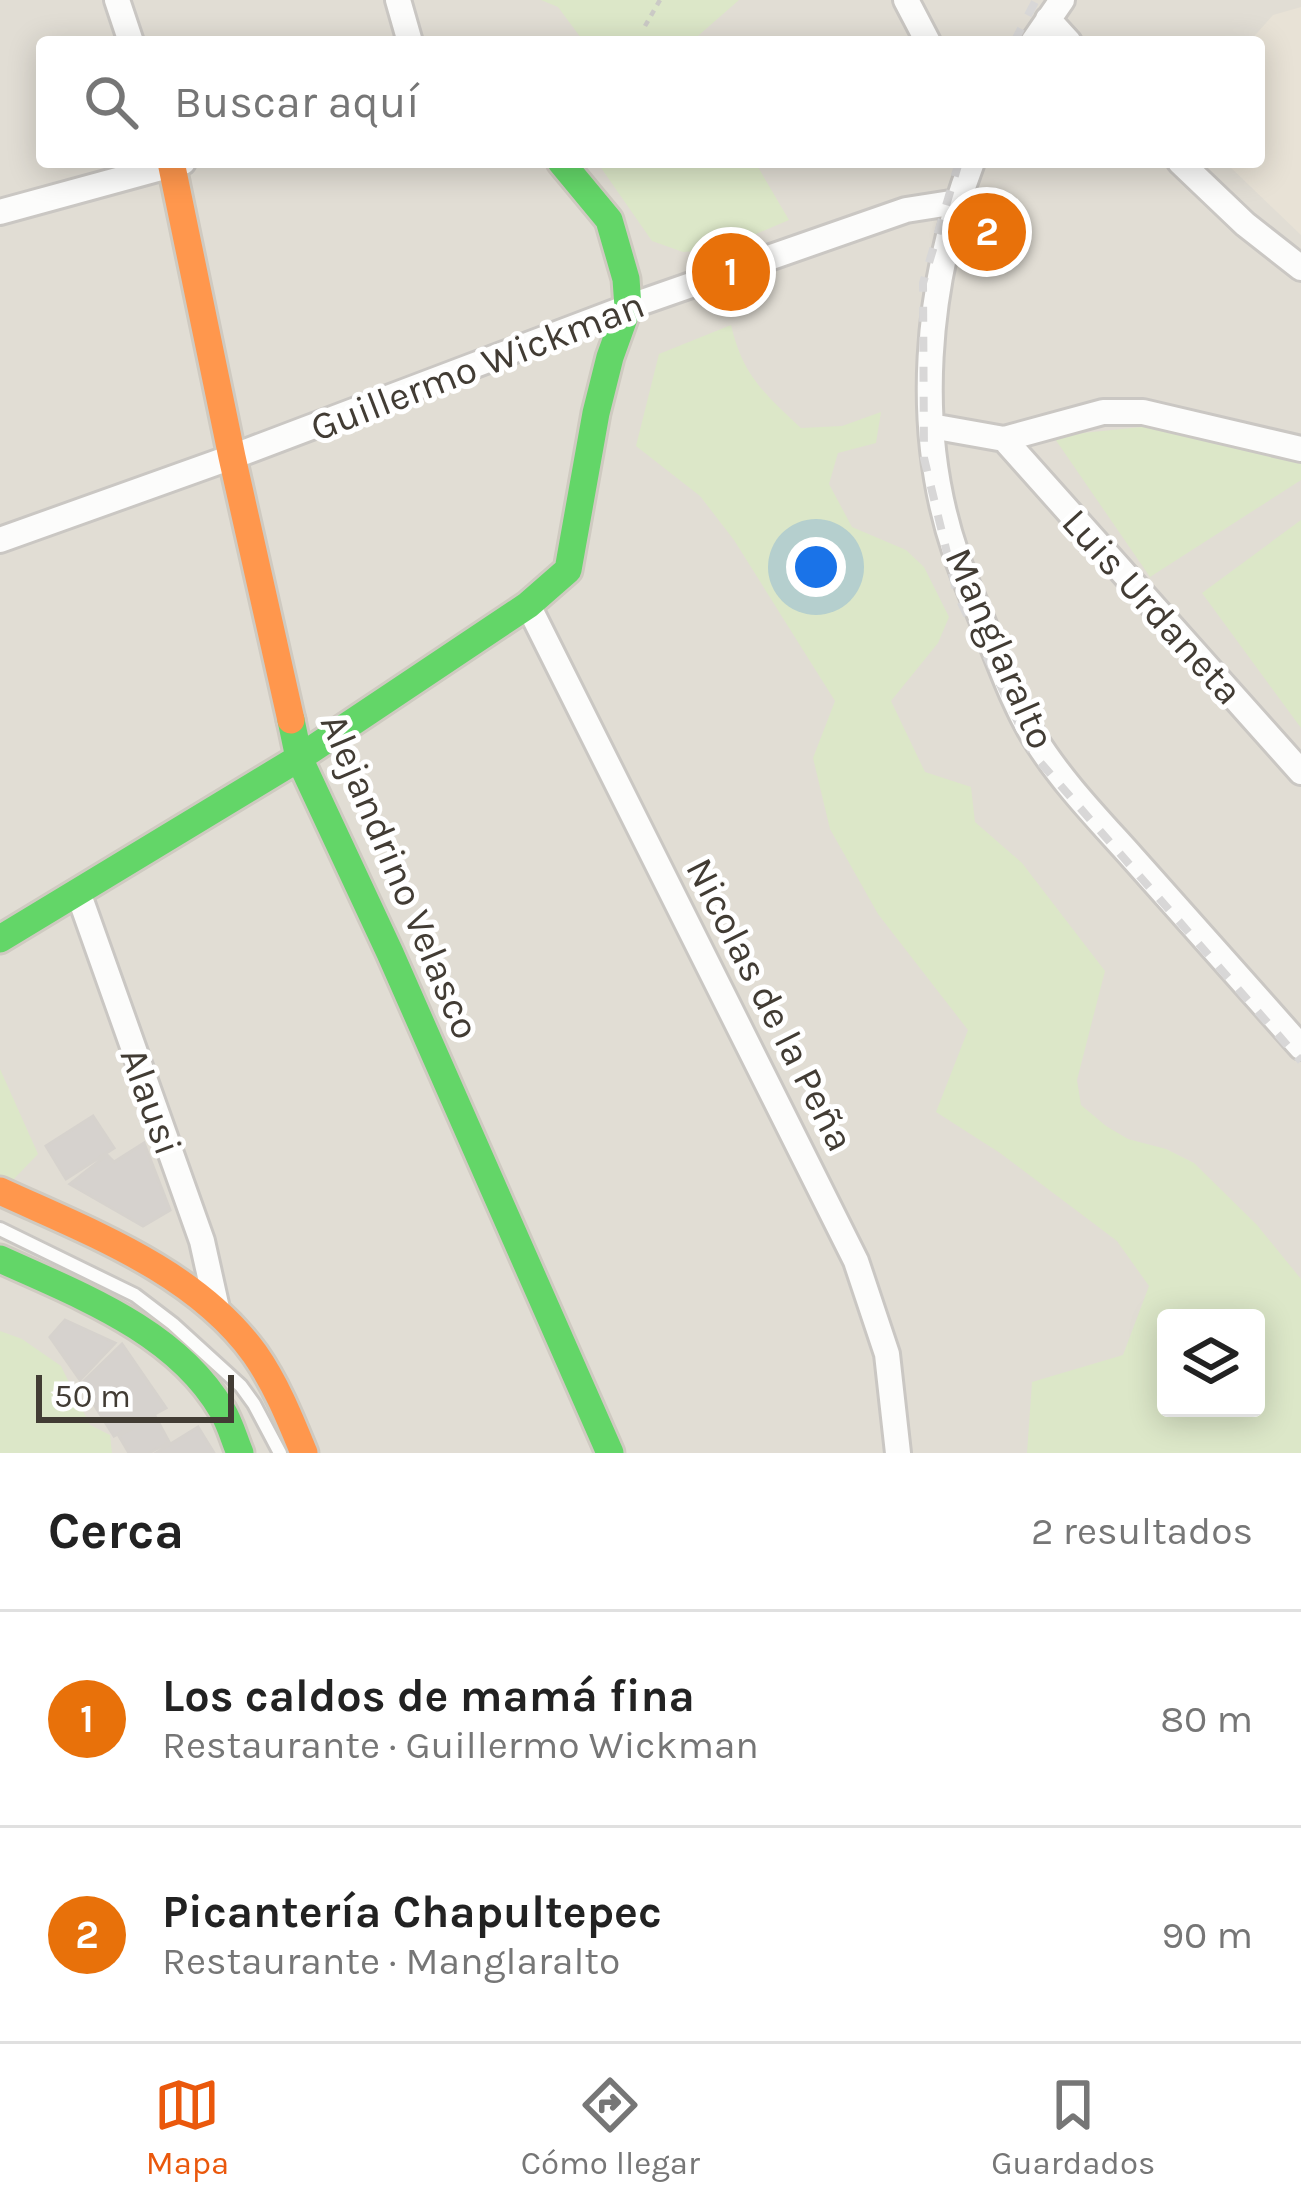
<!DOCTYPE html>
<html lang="es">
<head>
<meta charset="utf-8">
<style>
  body { margin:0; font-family:Karla,sans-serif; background:#f2f2f2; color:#222 }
  .controls { position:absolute; right:36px; bottom:36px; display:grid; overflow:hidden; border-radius:12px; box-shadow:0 6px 30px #0003 }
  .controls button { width:108px; height:108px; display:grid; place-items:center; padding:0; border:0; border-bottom:3px solid #e0e0e0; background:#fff; color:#222; font:60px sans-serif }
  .scale { position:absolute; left:36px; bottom:30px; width:198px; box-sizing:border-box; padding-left:12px; border:6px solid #423c34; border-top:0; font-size:33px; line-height:42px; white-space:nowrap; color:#423c34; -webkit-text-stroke:9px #fff; paint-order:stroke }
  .you { position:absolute; left:816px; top:567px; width:42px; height:42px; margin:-30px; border:9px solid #fff; border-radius:50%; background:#1a73e8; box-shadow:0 0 0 18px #1a73e833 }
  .badge { display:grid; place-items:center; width:78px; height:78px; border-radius:50%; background:#ea580c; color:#fff; font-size:39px; font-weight:700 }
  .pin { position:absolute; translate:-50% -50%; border:6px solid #fff; box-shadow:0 3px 12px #0006 }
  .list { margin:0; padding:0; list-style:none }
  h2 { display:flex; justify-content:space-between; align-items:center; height:156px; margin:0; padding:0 48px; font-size:51px }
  h2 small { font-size:39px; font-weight:400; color:#767676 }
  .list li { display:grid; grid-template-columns:78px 1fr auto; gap:36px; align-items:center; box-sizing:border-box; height:216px; padding:0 48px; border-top:3px solid #e0e0e0 }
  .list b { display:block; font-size:45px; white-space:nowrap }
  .list p { margin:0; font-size:39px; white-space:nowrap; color:#767676 }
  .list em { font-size:39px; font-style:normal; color:#767676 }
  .icon { flex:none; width:66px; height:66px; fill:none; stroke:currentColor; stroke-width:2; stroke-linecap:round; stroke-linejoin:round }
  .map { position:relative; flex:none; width:1301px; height:1453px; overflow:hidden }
  .search { position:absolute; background:#fff; box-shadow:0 6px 30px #0003; left:36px; right:36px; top:36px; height:132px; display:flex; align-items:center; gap:30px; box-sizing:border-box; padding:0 42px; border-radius:12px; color:#767676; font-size:45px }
  .sheet { height:588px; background:#fff }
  nav { display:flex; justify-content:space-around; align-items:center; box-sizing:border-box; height:168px; border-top:3px solid #e0e0e0; background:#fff; font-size:33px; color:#767676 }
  nav a { display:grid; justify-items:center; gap:6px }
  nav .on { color:#ea580c }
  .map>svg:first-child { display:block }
  .residential { fill:#e1ddd4; fill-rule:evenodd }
  .education { fill:#e8e2d6 }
  .green { fill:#dce7c8; fill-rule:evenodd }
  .building { fill:#d6d2ce; stroke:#d6d2cd; stroke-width:3 }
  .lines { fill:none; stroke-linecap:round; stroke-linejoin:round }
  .lane-casing { stroke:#cac7c3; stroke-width:18 }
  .street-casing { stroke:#cac7c3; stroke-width:30 }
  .fast-casing { stroke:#cfcac1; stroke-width:33 }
  .slow-casing { stroke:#cfcac1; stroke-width:33 }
  .path { stroke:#cbcac6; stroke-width:4.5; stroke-dasharray:6 6; stroke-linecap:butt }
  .lane { stroke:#fcfcfb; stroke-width:12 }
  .street { stroke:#fcfcfb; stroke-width:24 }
  .fast { stroke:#63d668; stroke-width:27 }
  .slow { stroke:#ff974d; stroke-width:27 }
  .rail { stroke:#d8d7d7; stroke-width:8; stroke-dasharray:15 15; stroke-linecap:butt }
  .labels { text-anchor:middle; stroke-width:10; stroke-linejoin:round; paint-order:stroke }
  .street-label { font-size:39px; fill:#423c34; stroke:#fff }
</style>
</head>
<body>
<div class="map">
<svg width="1301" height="1453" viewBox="0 0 1301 1453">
  <rect width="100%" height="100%" fill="#eeebe7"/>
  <path class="residential" d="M 0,0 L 1301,0 L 1301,1453 L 0,1453 ZM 42,42 L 1259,42 L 1259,162 L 42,162 ZM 1166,1318 L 1256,1318 L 1256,1408 L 1166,1408 Z"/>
  <path class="education" d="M 1301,7 L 1301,235 L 1225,162 L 1259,162 L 1259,42 L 1249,42 L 1273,15 Z"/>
  <path class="green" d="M 541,0 L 739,0 L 691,42 L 584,42 L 558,7 Z
    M 597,162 L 755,162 L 789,220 L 718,250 L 683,252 L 652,241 Z
    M 731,325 C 743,376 764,393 801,428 L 842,426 L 881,412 L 876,443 L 838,453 L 829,484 L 852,527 L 906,550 L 924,567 L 949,617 L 938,643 L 891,701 L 925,772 L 971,787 L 975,822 L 1022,863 L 1105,971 L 1077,1080 L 1081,1105 L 1106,1126 L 1128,1139 L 1166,1149 L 1194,1163 L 1257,1225 L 1301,1279 L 1301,1453 L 1027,1453 L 1032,1382 L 1123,1355 L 1149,1286 L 1117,1241 L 1000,1153 L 936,1112 L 968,1030 L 878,914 L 830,829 L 813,758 L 835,701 L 734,540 L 700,496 L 636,446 L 659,354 ZM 1166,1318 L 1256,1318 L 1256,1408 L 1166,1408 Z
    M 1151,426 L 1301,463 L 1301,480 L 1150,577 L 1053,436 Z
    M 1301,520 L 1301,728 L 1202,593 Z
    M 0,1069 L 38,1154 L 9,1184 L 0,1178 Z
    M 0,1331 L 22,1339 L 61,1366 L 90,1425 L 110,1435 L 112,1453 L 0,1453 Z"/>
  <path class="building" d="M 93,1116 L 114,1148 L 66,1179 L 46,1146 Z
    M 144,1143 L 170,1210 L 143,1226 L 70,1184 L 107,1155 L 114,1162 Z
    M 65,1320 L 115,1343 L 80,1380 L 50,1337 Z
    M 122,1344 L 166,1408 L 114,1436 L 81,1384 Z
    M 155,1416 L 169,1442 L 149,1453 L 129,1453 L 119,1436 Z
    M 198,1427 L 214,1453 L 156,1453 Z"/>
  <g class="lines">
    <g class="lane-casing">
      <path id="lane" d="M 0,1229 L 135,1295 L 173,1324 L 241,1386 L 254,1404 L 280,1453"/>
    </g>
    <g class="street-casing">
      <path id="street" d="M 117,0 L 131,42
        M 398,0 L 410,42
        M 906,0 L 928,42
        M 1048,19 L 1069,42
        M 1033,42 L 1062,0
        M 972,162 C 926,284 913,428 956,554 C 964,579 976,604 986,630 C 1001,666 1014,704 1034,737 C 1061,781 1098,819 1132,857 C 1188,920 1244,983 1301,1047
        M 1180,162 L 1245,224 L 1301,268
        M 0,212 L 183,162
        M 931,426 L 1004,439 L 1103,412 L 1143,412 L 1301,449
        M 1004,439 L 1301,772
        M 0,540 L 232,457 L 628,307 L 906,210 L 957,202
        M 528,605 L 856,1261 L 887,1354 L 898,1453
        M 78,892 L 202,1241 L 218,1313"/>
    </g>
    <g class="fast-casing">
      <path id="fast" d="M 291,720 L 299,758 L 390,953 L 610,1453
        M 0,939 L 299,758 L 528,605 L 568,570 L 596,413 L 610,357 L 628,307 L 626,279 L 609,220 L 561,162
        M 0,1259 C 79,1295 176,1331 222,1410 C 230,1423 234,1439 240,1453"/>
    </g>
    <g class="slow-casing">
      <path id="slow" d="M 171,162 L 232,457 L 291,720
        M 0,1191 C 89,1232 195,1271 255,1354 C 276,1384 290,1419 304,1453"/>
    </g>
    <path class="path" d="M 645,26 L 660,0"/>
    <use href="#lane" class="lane"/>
    <use href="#street" class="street"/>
    <use href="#fast" class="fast"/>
    <use href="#slow" class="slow"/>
    <path class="rail" d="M 1014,42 L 1036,0
      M 959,162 L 923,283 L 924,458 L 957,594 L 1033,754 L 1301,1061"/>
  </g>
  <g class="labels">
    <g class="street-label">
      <text transform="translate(477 365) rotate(-21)" y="14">Guillermo Wickman</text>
      <text transform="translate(1153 606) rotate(48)" y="14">Luis Urdaneta</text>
      <text transform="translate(1001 648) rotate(66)" y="14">Manglaralto</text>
      <text transform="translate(401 876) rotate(67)" y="14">Alejandrino Velasco</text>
      <text transform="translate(771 1004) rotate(63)" y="14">Nicolas de la Peña</text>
      <text transform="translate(152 1101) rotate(70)" y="14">Alausi</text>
    </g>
  </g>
</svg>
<div class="controls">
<button><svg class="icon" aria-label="layers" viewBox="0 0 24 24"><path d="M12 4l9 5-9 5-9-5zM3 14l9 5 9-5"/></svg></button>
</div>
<div class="scale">50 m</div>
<div class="you"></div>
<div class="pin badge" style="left:731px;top:272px;background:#e8710a">1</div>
<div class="pin badge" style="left:987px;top:232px;background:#e8710a">2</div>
<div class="search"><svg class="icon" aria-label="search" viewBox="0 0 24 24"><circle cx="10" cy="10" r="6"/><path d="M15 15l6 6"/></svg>Buscar aquí</div>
</div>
<section class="sheet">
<h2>Cerca<small>2 resultados</small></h2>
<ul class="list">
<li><span class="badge" style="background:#e8710a">1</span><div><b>Los caldos de mamá fina</b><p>Restaurante · Guillermo Wickman</p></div><em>80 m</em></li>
<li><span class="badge" style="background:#e8710a">2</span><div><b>Picantería Chapultepec</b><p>Restaurante · Manglaralto</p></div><em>90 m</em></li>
</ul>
</section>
<nav>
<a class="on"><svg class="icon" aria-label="map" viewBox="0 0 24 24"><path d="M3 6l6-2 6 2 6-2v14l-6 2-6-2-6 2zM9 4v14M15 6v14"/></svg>Mapa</a>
<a><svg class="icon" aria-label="directions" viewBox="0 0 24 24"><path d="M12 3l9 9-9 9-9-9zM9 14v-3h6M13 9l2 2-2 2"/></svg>Cómo llegar</a>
<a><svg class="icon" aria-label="saved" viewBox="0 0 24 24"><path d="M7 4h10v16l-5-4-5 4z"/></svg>Guardados</a>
</nav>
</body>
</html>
